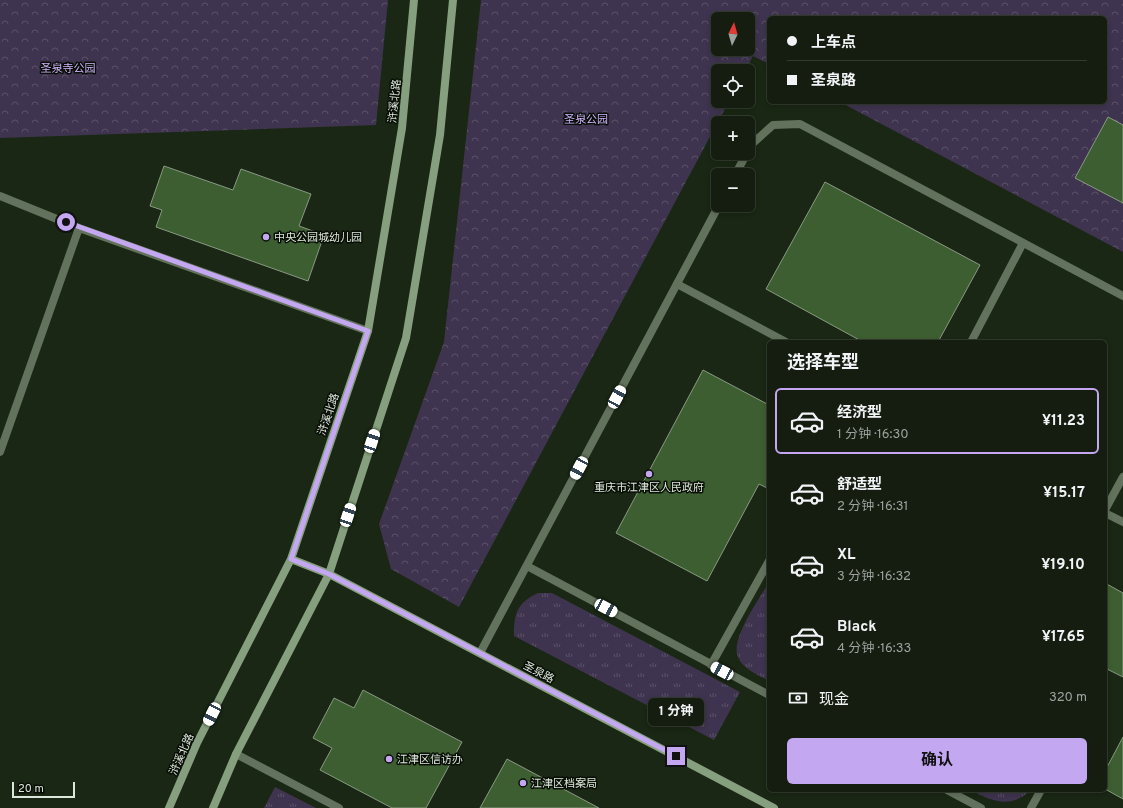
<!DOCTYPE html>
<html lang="zh">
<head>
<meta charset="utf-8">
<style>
  :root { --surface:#141d0f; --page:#212a1d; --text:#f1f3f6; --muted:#9da29e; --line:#333b2f; --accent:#c4a7f1 }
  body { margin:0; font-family:Overpass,"Noto Sans SC",sans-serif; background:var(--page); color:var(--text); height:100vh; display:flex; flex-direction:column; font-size:15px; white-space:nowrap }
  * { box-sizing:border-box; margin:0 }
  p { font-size:13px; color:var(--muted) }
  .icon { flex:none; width:22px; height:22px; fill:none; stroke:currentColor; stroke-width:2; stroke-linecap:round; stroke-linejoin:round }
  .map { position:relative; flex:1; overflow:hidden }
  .panel { position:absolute; left:767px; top:340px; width:340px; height:452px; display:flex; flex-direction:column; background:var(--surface); border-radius:6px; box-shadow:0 2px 6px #0003,0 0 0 1px var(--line) }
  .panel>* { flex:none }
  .top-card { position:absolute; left:767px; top:16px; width:340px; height:88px; border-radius:6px; box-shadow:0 2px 6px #0003,0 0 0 1px var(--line); display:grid; align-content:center; height:88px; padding:0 20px; background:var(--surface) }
  .needle { width:26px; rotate:5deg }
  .fabs { position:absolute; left:711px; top:12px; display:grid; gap:8px }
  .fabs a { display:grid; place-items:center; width:44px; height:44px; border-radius:6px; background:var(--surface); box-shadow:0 2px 6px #0003,0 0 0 1px var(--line); font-size:20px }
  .scale { position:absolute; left:12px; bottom:10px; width:63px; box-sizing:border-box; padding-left:4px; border:2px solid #dde6da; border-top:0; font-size:11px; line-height:14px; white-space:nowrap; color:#dde6da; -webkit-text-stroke:3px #080e06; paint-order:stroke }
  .end { position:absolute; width:18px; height:18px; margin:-9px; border:5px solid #c4a7f1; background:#111; box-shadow:0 0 0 2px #111 }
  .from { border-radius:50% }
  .bubble { position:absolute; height:28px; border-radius:6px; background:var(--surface); box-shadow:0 2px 6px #0003,0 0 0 1px var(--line); font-size:13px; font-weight:700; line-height:28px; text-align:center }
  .car { position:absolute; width:12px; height:24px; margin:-12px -6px; border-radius:5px; box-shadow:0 0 3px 1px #0007; background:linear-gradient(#fff 24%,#345 0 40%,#fff 0 76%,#345 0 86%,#fff 0) }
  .top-card b { display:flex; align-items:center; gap:14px; height:38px; font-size:15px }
  .top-card b+b { border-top:1px solid var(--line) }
  .top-card i { width:10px; height:10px; background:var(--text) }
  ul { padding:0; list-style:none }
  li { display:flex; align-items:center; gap:12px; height:66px; margin:0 8px 6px; padding:0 12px; border:2px solid transparent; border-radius:6px }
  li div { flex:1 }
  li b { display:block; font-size:15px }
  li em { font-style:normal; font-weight:700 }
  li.selected { border-color:var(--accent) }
  li>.icon { width:36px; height:36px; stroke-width:1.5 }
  h2 { padding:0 20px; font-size:18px; line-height:48px }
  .pay { display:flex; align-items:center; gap:10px; height:44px; padding:0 20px; font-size:15px }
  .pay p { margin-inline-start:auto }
  .primary-button { display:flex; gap:8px; margin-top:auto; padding:8px 20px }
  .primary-button a { flex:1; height:46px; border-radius:6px; background:var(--accent); color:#111; font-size:16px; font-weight:700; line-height:46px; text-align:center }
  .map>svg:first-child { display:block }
  .grass { fill:url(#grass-tufts) }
  .park { fill:url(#park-crowns); fill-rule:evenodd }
  .building { fill:#3d5e31; stroke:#899a83 }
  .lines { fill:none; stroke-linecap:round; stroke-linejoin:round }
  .lane { stroke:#63725d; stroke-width:8 }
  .street { stroke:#63725d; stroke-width:8 }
  .secondary { stroke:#869f7e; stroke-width:8 }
  .route { stroke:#c4a7f1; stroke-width:5 }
  .poi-dot { fill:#c4a7f1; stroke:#080e06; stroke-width:1.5 }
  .labels { text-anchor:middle; stroke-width:3; stroke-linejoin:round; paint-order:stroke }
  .park-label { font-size:11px; fill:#d0b2fe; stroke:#080e06 }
  .street-label { font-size:11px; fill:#dde6da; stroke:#080e06 }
  .poi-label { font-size:11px; fill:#dde6da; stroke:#080e06; text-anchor:start }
</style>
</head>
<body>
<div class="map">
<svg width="1123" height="808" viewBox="0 0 1123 808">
  <defs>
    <pattern id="grass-tufts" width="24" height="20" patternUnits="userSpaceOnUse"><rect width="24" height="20" fill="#3f344f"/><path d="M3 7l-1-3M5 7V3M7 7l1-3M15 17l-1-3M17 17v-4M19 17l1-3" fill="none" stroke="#5a5168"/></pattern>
    <pattern id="park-crowns" width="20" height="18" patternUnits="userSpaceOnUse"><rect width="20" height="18" fill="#3f344f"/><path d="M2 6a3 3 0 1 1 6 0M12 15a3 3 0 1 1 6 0" fill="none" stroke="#5a5168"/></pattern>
  </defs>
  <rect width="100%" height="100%" fill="#1a2714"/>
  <path class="grass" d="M769,582v99c-11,-6 -26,-12 -31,-24 -8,-18 22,-59 31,-75z
    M538,593h14l188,99 -26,48 -200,-104c0,-23 3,-33 24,-43z
    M275,787l41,21h-52z
    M971,790h60c-19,18 -37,13 -60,0z"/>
  <path class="park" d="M0,0h388l-12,125 -376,13z
    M481,0h642v252l-283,-150h265v-84h-336v46l-16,-8 -8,15h-27v30h11l-270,506 -68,-38 -12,-45 65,-182zM718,19h30v30h-30z"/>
  <path class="building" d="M1108,117l15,8v78l-48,-25z
    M164,166l69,24 8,-21 70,25 -12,32 25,9 -16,46 -152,-54 6,-17 -12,-4z
    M825,182l155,83 -42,77h-75l-97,-53z
    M703,370l66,35v84l-10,-5 -52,97 -91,-48z
    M1105,583l18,10v84l-18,-9z
    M363,690l99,52 -36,66h-34l-72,-38 12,-22 -19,-10 21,-40 20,10z
    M1123,737v62l-18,-10v-18z
    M507,759l92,49h-119z"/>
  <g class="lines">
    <path class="lane" d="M677,284l109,58
      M971,342l52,-99
      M1105,510l18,-33
      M1105,513l18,9
      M527,566l242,129
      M711,665l58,-104
      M947,790l34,18
      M1031,808l10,-18"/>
    <path class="street" d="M748,152l5,-9 20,-18 27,-1 323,172
      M735,175l12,-22
      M0,196l79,32 289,103
      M0,452l79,-224
      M480,653l239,-448
      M236,754l103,54"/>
    <path class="secondary" d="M291,559l38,15 445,234
      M169,808l28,-65 94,-184 77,-228 34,-203 12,-128
      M213,808l23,-54 93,-180 77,-236 34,-203 13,-135"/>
  </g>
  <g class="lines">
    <path class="route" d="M66,222l302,109 -77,228 38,15 347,182"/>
  </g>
  <g class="poi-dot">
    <circle cx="266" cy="237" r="4"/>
    <circle cx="649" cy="474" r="4"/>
    <circle cx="389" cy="759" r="4"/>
    <circle cx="523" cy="783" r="4"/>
  </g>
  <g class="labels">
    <g class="park-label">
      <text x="68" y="72">圣泉寺公园</text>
      <text x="586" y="123">圣泉公园</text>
    </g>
    <g class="street-label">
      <text transform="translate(394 101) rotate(-84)" y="4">浒溪北路</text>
      <text transform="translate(328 414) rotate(-71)" y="4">浒溪北路</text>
      <text transform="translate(539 672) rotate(28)" y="4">圣泉路</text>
      <text transform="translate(181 754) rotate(-66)" y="4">浒溪北路</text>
    </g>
    <g class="poi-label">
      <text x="274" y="241">中央公园城幼儿园</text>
      <text x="649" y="491" text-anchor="middle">重庆市江津区人民政府</text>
      <text x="397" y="763">江津区信访办</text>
      <text x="531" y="787">江津区档案局</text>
    </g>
  </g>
</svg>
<div class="fabs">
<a><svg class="needle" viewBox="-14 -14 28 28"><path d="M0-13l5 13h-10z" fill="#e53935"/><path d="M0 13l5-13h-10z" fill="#9da29e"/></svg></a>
<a><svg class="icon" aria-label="locate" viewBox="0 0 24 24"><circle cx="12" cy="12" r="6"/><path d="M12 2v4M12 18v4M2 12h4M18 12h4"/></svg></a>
<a>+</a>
<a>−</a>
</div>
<div class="scale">20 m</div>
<i class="end from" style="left:66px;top:222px"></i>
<i class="end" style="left:676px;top:756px"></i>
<div class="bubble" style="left:648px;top:698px;width:56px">1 分钟</div>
<i class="car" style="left:617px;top:397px;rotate:28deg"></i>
<i class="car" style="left:372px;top:441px;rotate:18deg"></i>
<i class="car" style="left:579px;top:468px;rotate:208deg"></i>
<i class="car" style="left:348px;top:515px;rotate:18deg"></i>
<i class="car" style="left:606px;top:608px;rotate:118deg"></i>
<i class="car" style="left:722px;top:671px;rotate:298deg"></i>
<i class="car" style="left:212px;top:714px;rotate:207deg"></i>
<div class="top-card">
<b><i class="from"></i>上车点</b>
<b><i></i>圣泉路</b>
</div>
<section class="panel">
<h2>选择车型</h2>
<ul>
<li class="selected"><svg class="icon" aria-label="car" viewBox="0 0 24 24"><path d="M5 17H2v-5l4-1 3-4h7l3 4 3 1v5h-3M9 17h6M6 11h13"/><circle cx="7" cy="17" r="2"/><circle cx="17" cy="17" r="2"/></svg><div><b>经济型</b><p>1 分钟 · 16:30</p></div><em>¥11.23</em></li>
<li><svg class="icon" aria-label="car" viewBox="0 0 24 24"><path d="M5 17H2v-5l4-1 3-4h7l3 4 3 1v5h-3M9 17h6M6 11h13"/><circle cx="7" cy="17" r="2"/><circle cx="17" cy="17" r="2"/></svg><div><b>舒适型</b><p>2 分钟 · 16:31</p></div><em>¥15.17</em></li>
<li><svg class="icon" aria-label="car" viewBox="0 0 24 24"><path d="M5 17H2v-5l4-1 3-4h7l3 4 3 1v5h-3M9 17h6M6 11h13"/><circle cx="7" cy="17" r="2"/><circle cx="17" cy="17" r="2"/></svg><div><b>XL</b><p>3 分钟 · 16:32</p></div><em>¥19.10</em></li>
<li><svg class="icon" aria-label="car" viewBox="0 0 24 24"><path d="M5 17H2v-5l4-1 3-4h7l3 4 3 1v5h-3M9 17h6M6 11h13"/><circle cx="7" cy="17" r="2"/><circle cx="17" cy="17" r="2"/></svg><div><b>Black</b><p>4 分钟 · 16:33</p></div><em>¥17.65</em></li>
</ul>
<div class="pay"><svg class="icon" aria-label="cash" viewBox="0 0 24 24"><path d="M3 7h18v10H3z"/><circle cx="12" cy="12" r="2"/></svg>现金<p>320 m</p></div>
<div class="primary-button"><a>确认</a></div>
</section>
</div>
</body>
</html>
